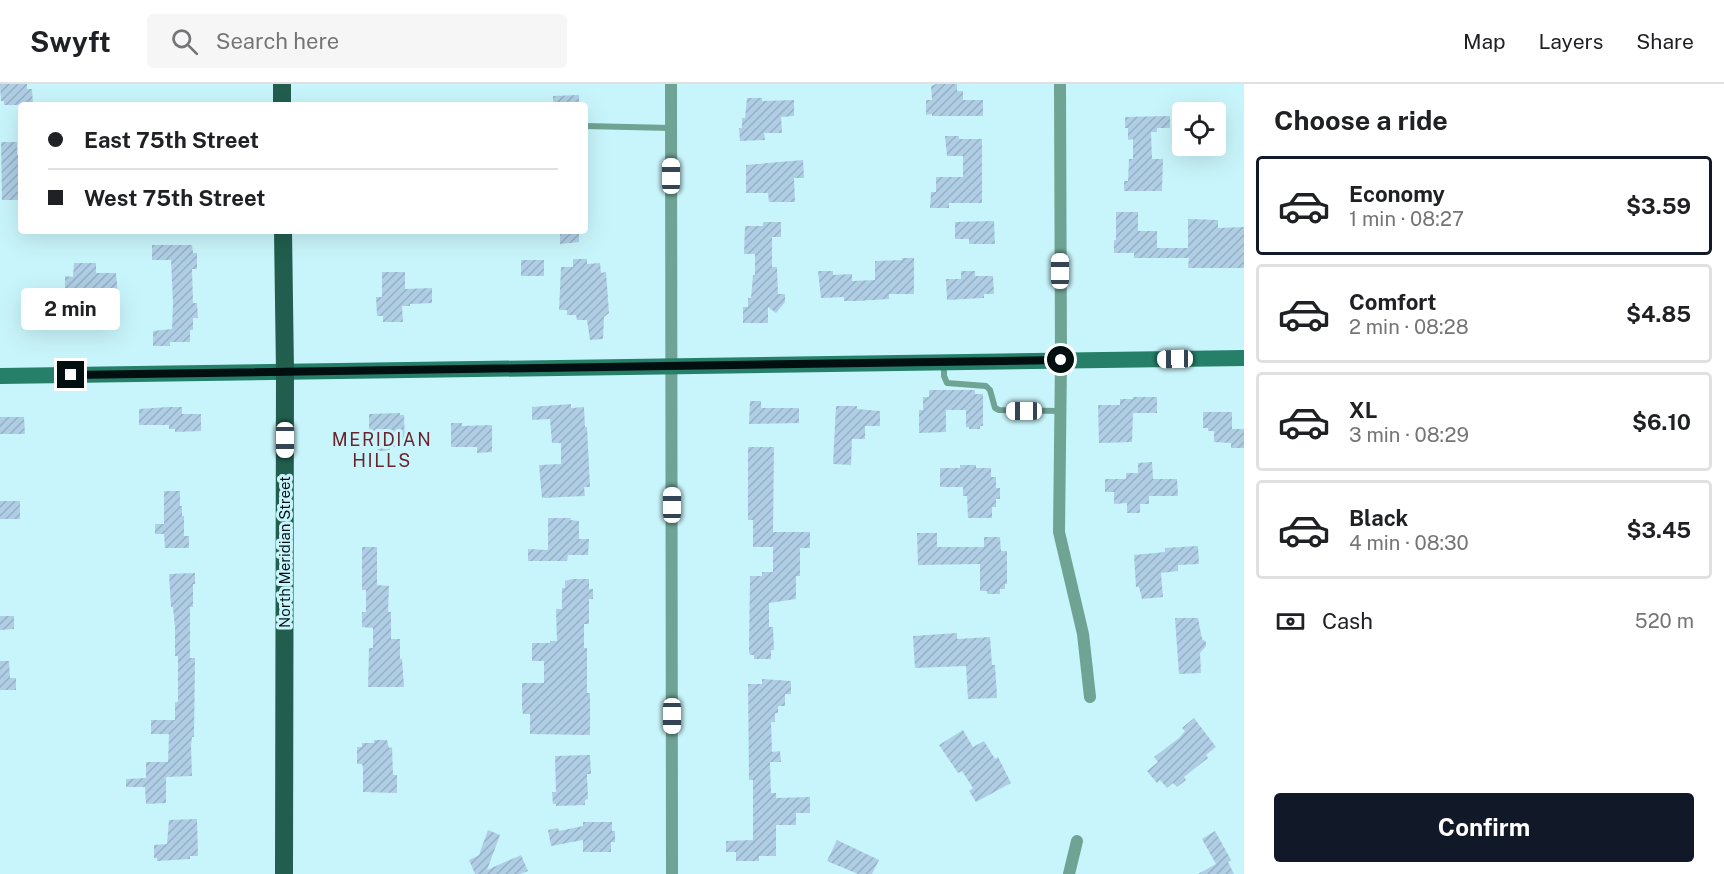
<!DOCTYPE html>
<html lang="en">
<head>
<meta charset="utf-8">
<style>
  :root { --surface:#fff; --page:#f6f6f6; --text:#202124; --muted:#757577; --line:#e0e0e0; --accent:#111827 }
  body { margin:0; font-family:"Public Sans",sans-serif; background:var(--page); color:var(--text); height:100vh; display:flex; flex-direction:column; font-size:22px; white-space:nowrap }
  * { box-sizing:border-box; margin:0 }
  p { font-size:20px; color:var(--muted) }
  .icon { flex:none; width:33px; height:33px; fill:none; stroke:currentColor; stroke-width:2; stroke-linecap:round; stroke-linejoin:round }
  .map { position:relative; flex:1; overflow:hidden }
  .sheet { display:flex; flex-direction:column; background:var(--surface); width:480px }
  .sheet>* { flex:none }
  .guide { position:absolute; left:18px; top:18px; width:570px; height:132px; border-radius:6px; box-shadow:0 6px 24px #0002; display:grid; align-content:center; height:132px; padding:0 30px; background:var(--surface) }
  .controls { position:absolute; left:1172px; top:18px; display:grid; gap:12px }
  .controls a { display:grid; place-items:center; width:54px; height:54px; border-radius:6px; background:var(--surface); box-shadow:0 6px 24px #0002; font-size:30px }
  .end { position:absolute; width:27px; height:27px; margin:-14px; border:8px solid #010f11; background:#fff; box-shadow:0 0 0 3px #fff }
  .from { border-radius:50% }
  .bubble { position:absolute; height:42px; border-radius:6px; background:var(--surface); box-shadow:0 6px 24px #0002; font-size:20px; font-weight:700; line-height:42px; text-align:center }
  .car { position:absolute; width:18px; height:36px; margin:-18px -9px; border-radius:8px; box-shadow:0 0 4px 2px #0007; background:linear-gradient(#fff 24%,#345 0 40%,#fff 0 76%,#345 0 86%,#fff 0) }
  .guide b { display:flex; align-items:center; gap:21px; height:57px; font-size:22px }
  .guide b+b { border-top:2px solid var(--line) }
  .guide i { width:15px; height:15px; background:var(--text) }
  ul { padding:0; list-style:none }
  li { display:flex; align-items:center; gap:18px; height:99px; margin:0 12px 9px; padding:0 18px; border:3px solid var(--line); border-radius:6px }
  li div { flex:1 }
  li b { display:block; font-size:22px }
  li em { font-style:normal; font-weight:700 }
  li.active { border-color:var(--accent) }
  li>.icon { width:54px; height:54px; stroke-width:1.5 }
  h2 { padding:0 30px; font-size:27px; line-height:72px }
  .pay { display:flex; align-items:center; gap:15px; height:66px; padding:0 30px; font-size:22px }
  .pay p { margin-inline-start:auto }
  .cta { display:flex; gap:12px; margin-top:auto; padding:12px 30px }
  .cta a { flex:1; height:69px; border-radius:6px; background:var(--accent); color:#fff; font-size:24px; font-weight:700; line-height:69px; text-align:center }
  header { display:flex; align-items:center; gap:36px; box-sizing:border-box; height:84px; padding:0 30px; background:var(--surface); border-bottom:2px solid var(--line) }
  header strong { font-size:28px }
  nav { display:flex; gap:33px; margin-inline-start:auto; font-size:21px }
  .search { width:420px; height:54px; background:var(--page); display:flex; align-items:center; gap:15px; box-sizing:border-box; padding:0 21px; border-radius:6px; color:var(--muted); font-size:22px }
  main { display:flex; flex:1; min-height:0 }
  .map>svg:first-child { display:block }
  .building { fill:url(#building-hatch) }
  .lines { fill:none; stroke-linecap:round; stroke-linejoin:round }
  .lane { stroke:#6fa393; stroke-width:6 }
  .street { stroke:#6fa393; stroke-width:12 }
  .secondary { stroke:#257f69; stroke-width:16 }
  .primary { stroke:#215e4e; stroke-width:18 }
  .route { stroke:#010f11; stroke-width:8 }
  .labels { text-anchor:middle; stroke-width:6; stroke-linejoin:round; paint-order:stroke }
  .street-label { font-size:15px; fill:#010f11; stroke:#c8f5fb }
  .quarter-label { font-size:18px; letter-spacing:1.5px; fill:#6a242c; stroke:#c8f5fb }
</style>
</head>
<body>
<header>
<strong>Swyft</strong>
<div class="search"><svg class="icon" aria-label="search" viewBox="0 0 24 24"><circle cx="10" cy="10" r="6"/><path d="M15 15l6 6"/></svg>Search here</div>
<nav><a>Map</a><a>Layers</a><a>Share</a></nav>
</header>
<main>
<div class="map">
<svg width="1244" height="790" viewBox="0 0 1244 790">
  <defs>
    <pattern id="building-hatch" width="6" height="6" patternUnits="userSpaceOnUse" patternTransform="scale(1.5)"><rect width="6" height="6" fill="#afcee5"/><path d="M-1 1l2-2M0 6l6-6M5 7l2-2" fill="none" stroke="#95b0c3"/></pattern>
  </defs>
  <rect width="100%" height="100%" fill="#c8f5fb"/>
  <path class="building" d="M0,0h27v5h5l1,16h-29v-4h-3z
    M936,0h21v7h6v9h20v16h-51v-2l-6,1v-15h6l-1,-14z
    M579,11v10h-26v-9z
    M747,14h15v3l32,-1v16l-13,1 1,16h-18l1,7 -25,1 -1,-13h3v-10h3z
    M1170,32v12h-13v4h-6l1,27h11l-1,32h-38v-10h4l1,-22h4v-20l-5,1v-12h-3v-11z
    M945,52h14v3h23v64h-33v5h-19l1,-16h5v-15h27v-21h-16z
    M1,58h16v13h4v45h-19z
    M803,76l1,18h-10l1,24h-26l-1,-9h-22v-28z
    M1116,128h22v19h19v17h31v-29l30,1v8l26,-1v41h-56l1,-10h-55v-5h-20v-13h2z
    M994,137l1,23h-26v-5h-14v-17z
    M763,138h18v15h-9v30h5l1,27h7v8l-9,11 -8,-6v16h-25v-16h5v-9h3l2,-23h2v-21h-11l1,-28h18z
    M560,147h19v11l-19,2z
    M152,161h40l1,8h4v16h-5l1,34h4l1,15h-5v12h-3v12h-20v4h-17v-15l19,-2 1,-26 -2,-43h-19z
    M902,174h12v36h-25v5l-32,2h-13v-4l-23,1 -3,-27h15v4l19,-1v7l23,-1v-19l27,-1z
    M573,175h14v5l13,-1 1,10 5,-1 3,41 -5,4 -1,22 -13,1 -3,-20h-10l-1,-5h-9v-5h-8l2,-43h12z
    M521,176h23v16h-23z
    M74,179h22v10h20l2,23 -33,1v-4h-20v-17l8,1z
    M961,187h14v5h18l1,18h-10v4l-37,2 -1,-21h15z
    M382,188h23v17l27,-1v15l-22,1v2h-8l1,16h-20v-6h-6l-1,-19h6z
    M929,306h46v4h8v32h-3v3h-11v-2h-3v-17h-20v22l-27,1v-23h4v-13h6z
    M1133,313h24v16h-24l-1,29 -33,1 -1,-38h22v-6h13z
    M750,317h11v7h38v15l-50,1z
    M571,320v4l13,-1 1,20h2l3,60h-6l1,9 -43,2 -3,-33 22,-1v-21h-9l-2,-24 -18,1v-13z
    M836,322h21v3l23,2v15h-15v13h-13l-1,26 -18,-1z
    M168,323h14v7h19v17l-26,1v-3h-6v-4h-30v-16z
    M1203,328h29v17h12v19h-13v-5l-17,-1v-11h-6v-3h-5z
    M400,329v2h4l1,32h-15v4h-13v-18h-8v-19z
    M0,333h24l1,17h-25z
    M451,339h11v3l30,-1v27l-15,1v-6h-26z
    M748,363h26l-1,85h37v16h-10v28h-4v23l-27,4v24h4l1,23h-3v9h-17v-4h-4l-1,-3 1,-76h12v-4h11v-25h-20v-27h-5z
    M1152,378l1,17h24l1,17h-29v8h-9v9h-13v-10l-13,1v-12h-9v-13h21v-6h12v-10z
    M960,381h16v3h15v9h5v11h4v11h-4v8h-4v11h-24l-1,-22h-4v-9h-23v-19h20z
    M164,407h16v15h2v10h2v20h5v12h-24l-1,-14h-9v-10h9z
    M0,417h20v18h-20z
    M548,434h23l-1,2 9,1v18h10l-1,16h-20l-1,6h-39v-12l20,1z
    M917,449h20v14h47v-10h16l1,14h6v33h-2v5h-5v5h-13v-3h-7v-27l-62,1z
    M1198,462l1,18 -21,1v6l-17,2 2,24 -21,2 -3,-12h-3l-2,-32 31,-3v-4z
    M362,463h15v38l12,1 -1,26h3v27h9v20h2l2,28h-36l1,-39h4v-20l-11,-1v-15h4v-22h-4z
    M195,489v11h-2v23h-3v51h5l-1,79h-2l-1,9 1,30 -26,1v26l-20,1 -1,-17h-19v-8l20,-1v-16h22l1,-28h-18v-14h24v-18h3v-46h-3v-29l-2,-20h-2l-2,-33z
    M572,495h17v10h4v10h-4v25h-5v24h3v45h3v42l-60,-1v-20h-7l-1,-6v-25h22v-22h-12v-18h18v-2h7l-1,-32h6v-21h3v-7z
    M0,532h14v13l-14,1z
    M1175,534h23l4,21 4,3v4l-6,7 1,20 -22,1z
    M957,549v6l33,-2 2,28h3l2,33 -29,1 -2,-33 -51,2 -2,-32z
    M0,577h9l1,17h6v12h-16z
    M762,595l29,2v13h-6v12h-7v7h-3v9h-4l1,30 8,-1 1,11h-11l1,31h5v5l34,-1v16h-14v12h-20v31h-17v5h-23v-9h-10v-11l27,-1v-60h-4l-1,-96h14z
    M1194,634l22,29 -10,8 2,3 -24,19 2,3 -9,7 -4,-4 -6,5 -7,-8 -3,3 -10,-12 11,-9 -4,-5 25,-19 6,-7 -3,-3z
    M963,646l10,17 11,-6 11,18 3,-2 13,26 -35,19 -7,-11 4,-3 -11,-17 -4,2 -19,-28z
    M374,656h13l2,8 3,-1 1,28h4v18l-34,-1v-25l-1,-3h-5v-17h5v-4h12z
    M590,671l1,19h-4l1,25 -3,1v5l-29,1v-2h-3l-1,-12h4l-1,-36z
    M197,735l1,37h-8v3l-33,2v-3h-3v-13l13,-1 2,-24z
    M583,738h29v9h3v11h-4v10h-28v-12l-32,6 -3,-16 10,-2 1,3 24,-5z
    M488,746l12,5 -13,35 34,-15 7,16 -8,3h-45l-6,-14 10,-5z
    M1215,747l16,29 -3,2 6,12h-36l18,-10 -14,-25z
    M837,756l42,20 -7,14h-14l-31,-13z"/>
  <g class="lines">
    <path class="lane" d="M585,42l86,2
      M944,281v11l3,7 39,3 4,4 5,18 4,2 61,1"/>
    <path class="street" d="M671,0l1,790
      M1060,0l1,276 -2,172 24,102 7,63
      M1069,790l8,-33"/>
    <path class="secondary" d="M0,292l1244,-18"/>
    <path class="primary" d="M282,0v21
      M283,147l2,141 -1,502"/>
  </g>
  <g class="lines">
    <path class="route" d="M71,291l990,-15"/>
  </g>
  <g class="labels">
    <g class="street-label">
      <text transform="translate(285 468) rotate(-90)" y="5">North Meridian Street</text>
    </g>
    <g class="quarter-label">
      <text x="382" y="362">MERIDIAN<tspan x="382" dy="21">HILLS</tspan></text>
    </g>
  </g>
</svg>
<div class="controls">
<a><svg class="icon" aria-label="locate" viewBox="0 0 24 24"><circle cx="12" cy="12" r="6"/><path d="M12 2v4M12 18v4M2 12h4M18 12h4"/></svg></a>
</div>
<i class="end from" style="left:1061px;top:276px"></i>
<i class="end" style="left:71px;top:291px"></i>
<div class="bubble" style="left:21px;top:204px;width:99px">2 min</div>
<i class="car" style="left:671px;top:92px;rotate:0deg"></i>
<i class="car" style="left:1060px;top:187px;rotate:0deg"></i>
<i class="car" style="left:1175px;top:275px;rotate:269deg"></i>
<i class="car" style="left:1024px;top:327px;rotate:270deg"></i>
<i class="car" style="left:285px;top:356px;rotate:180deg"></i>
<i class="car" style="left:672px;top:421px;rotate:0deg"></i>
<i class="car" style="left:672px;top:632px;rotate:180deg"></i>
<div class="guide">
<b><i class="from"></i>East 75th Street</b>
<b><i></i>West 75th Street</b>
</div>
</div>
<section class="sheet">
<h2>Choose a ride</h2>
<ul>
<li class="active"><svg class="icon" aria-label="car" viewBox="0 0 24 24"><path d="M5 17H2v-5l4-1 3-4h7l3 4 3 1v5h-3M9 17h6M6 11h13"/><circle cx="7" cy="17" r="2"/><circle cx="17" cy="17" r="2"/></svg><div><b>Economy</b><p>1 min · 08:27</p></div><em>$3.59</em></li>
<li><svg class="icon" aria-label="car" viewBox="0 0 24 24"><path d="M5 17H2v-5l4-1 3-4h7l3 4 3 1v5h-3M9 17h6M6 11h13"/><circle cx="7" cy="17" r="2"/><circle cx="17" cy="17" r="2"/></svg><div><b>Comfort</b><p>2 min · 08:28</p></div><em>$4.85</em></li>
<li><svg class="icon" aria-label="car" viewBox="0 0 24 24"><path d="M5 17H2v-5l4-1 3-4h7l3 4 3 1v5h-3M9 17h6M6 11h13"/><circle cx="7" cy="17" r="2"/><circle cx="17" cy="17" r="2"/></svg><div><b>XL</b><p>3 min · 08:29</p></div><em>$6.10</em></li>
<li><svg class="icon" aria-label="car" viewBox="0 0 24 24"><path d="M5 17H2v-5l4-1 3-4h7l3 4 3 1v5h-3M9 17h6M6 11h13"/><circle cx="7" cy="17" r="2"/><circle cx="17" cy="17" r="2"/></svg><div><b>Black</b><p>4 min · 08:30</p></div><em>$3.45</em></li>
</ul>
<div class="pay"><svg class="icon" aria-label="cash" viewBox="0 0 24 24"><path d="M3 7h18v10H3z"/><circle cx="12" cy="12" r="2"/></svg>Cash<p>520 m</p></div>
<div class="cta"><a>Confirm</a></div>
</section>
</main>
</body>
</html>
